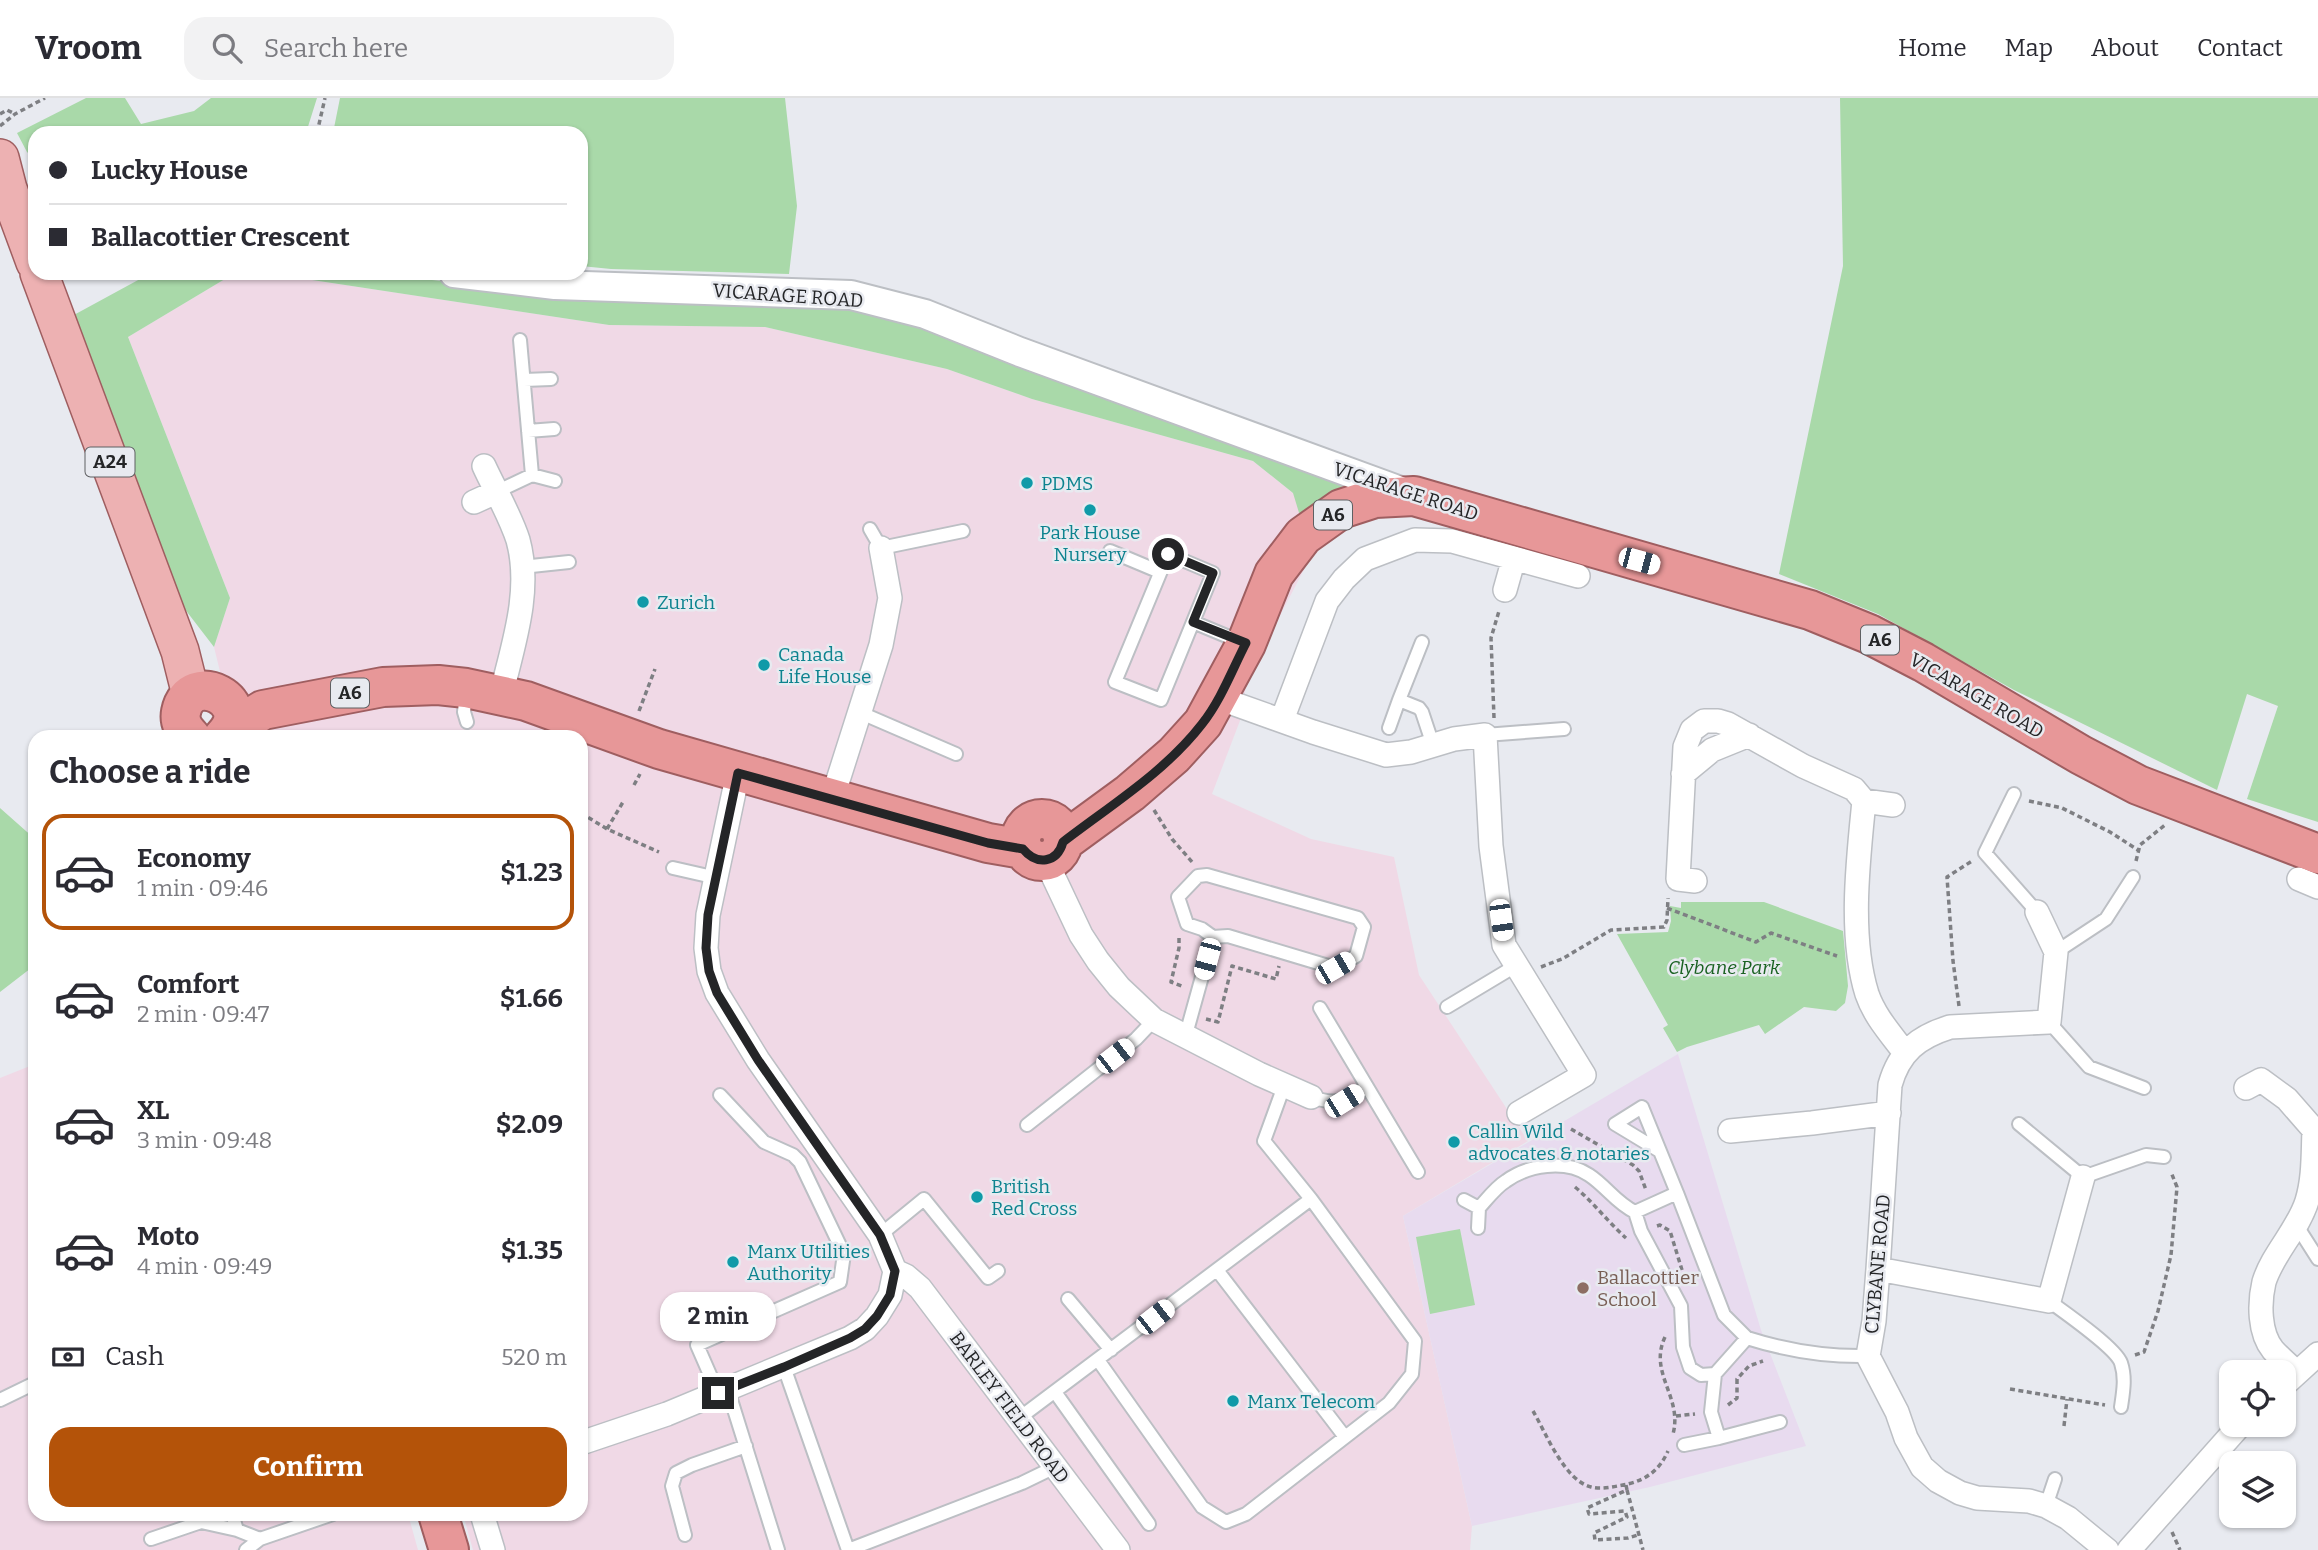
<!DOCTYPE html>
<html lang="en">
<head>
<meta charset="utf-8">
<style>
  :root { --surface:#fff; --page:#f2f2f3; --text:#2b2b33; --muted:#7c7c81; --line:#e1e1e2; --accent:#b45309 }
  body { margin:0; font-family:Bitter,serif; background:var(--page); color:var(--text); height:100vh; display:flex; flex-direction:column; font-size:26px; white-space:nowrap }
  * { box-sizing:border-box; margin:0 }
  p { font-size:23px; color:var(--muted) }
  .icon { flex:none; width:38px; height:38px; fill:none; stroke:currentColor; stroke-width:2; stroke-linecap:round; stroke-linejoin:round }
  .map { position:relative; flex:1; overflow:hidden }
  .sheet { position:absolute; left:28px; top:632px; width:560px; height:791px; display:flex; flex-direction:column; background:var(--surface); border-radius:21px; box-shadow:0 2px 5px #0004 }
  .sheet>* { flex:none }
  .guide { position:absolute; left:28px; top:28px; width:560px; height:154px; border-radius:21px; box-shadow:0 2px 5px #0004; display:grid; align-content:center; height:154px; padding:0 21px; background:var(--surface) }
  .tools { position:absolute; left:2219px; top:1262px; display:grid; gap:14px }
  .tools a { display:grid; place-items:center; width:77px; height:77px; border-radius:14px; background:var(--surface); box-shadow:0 2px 5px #0004; font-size:35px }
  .end { position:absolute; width:32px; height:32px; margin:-16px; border:9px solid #242527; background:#fff; box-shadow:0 0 0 4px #fff }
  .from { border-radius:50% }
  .bubble { position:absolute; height:49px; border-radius:21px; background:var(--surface); box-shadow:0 2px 5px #0004; font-size:23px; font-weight:700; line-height:49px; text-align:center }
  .car { position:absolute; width:21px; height:42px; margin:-21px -10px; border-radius:9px; box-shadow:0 0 5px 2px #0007; background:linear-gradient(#fff 24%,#345 0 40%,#fff 0 76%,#345 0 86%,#fff 0) }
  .guide b { display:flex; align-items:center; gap:24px; height:66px; font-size:26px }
  .guide b+b { border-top:2px solid var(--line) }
  .guide i { width:18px; height:18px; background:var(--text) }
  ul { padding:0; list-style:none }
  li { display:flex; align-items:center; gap:21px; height:116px; margin:0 14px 10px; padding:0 7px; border:4px solid transparent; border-radius:21px }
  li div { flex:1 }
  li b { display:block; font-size:26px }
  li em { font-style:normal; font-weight:700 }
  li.on { border-color:var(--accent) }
  li>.icon { width:63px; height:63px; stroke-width:1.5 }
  h2 { padding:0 21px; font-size:32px; line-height:84px }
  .pay { display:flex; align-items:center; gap:18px; height:77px; padding:0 21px; font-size:26px }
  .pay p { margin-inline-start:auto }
  .action { display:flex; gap:14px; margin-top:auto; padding:14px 21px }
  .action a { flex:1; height:80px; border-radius:21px; background:var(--accent); color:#fff; font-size:28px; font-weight:700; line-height:80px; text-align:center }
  header { display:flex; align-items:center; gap:42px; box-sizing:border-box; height:98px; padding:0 35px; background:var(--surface); border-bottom:2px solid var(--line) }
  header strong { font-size:33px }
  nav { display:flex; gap:38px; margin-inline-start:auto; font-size:24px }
  .search { width:490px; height:63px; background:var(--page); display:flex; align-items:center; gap:18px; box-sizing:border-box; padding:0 24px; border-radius:21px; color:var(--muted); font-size:26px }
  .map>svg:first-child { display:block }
  .commercial { fill:#f0d9e6 }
  .education { fill:#e8dbef }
  .green { fill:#a9d9a9 }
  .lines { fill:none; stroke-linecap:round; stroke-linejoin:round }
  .service-casing { stroke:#bcbfc4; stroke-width:16 }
  .minor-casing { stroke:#bcbfc4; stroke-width:26 }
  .tertiary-casing { stroke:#bcbfc4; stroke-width:32 }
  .primary-casing { stroke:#9f5e60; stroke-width:40 }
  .trunk-casing { stroke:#9f5e60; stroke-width:42 }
  .path { stroke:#7e7f83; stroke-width:3.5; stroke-dasharray:5 3.5; stroke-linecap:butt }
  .service { stroke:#fff; stroke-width:12 }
  .minor { stroke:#fff; stroke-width:23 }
  .tertiary { stroke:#fff; stroke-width:28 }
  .primary { stroke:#edb1b2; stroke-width:37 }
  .trunk { stroke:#e79798; stroke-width:38 }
  .route { stroke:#242527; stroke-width:9 }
  .culture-dot { fill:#0f9aa8; stroke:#e8eaf0; stroke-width:2.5 }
  .education-dot { fill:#8d6e63; stroke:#e8eaf0; stroke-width:2.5 }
  .labels { text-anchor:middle; stroke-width:5; stroke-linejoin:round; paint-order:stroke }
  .shield { fill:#e8eaf0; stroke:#5f6063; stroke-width:2 }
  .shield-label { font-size:18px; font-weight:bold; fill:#242527 }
  .street-label { font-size:19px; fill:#242527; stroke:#e8eaf0 }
  .culture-label { font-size:19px; fill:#0d838f; stroke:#e8eaf0; text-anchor:start }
  .park-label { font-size:19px; font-style:italic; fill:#1a6222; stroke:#e8eaf0 }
  .education-label { font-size:19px; fill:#785e54; stroke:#e8eaf0; text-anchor:start }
</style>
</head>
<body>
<header>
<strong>Vroom</strong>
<div class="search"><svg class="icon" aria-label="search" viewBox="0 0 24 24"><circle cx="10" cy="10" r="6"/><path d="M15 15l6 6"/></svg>Search here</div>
<nav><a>Home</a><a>Map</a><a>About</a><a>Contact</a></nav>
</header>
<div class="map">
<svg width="2318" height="1452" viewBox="0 0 2318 1452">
  <rect width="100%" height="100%" fill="#e8eaf0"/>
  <path class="commercial" d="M235,175h31l343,52 156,2 182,42 85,30 221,62 40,32 50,35 -33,30 -63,121 -6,39 -29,76 99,45 83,18 25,118 109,166 -125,75 69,310 -2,24h-997l-10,-36h118v-777h-345l-22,-90 16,-49 -102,-261z
    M35,966v450h373l10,36h-418v-472z"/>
  <path class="education" d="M1678,956l83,276 45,116 -156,41 -178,39 -69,-310z"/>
  <path class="green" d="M86,0h39l16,26 53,-13 17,-13h106l-11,35h-271v26l-8,-7 -10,-19z
    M340,0h445l12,108 -8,68 -178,-5 -30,-3v-133h-248z
    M1840,0h478v724l-71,-23 31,-93 -31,-12 -30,96 -203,-100 -136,-76 -99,-40 64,-308z
    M151,175h84l-107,64 102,261 -16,49 -30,-39 -112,-292z
    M266,175h115l22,4 205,21 213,8 48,4 362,130 114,44 1,11 -46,21 -7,-23 -40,-32 -221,-62 -85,-30 -182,-42 -156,-2z
    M0,710l35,31v126l-35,27z
    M1681,804h83l79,29 5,55 -3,17 -9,8 -32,-4 -39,27 -6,-9 -72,22 -10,5 -14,-24 5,-3 -51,-91 51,-2 3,-11 -1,-15 11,2z
    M1460,1131l15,76 -45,9 -14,-77z"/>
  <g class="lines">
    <g class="service-casing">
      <path id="service" d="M520,242l12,135
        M524,282l27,-1
        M528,333l26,-2
        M496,394l36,-17 23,6
        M870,431l11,19 82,-17
        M1110,453l50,21
        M1168,456l45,19 -52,127 -46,-18z
        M522,469l47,-5
        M1193,524l48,20
        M1422,544l-23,58 20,8 3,4 11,33
        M466,593l-2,21 3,10
        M861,615l95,41
        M1389,630l10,-28
        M1485,637l79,-6
        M2014,696l-29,59 52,59
        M673,770l44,10
        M2056,854l50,-33 27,-42
        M1447,909l70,-42
        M1320,910l98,164
        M2049,924l40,45 55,21
        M1185,940l28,-101 15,-1 107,32 21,-12 8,-29 -6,-9 -151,-43 -9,1 -20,21 9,27 15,5 11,8
        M1311,999c27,9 33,4 56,-10
        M2019,1026l64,53 63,-22 18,2
        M1027,1027l109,-86 18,-19
        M1658,1052l-43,-26 27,-17 35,86
        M1464,1102l15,8
        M2297,1128l21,33
        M1478,1130l1,-20c8,-9 17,-21 27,-27 22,-16 59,-22 83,-6 17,11 27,28 46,37
        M880,1137l44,-36 64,79 10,-7
        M1217,1172l128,167
        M1068,1201l43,51
        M2049,1203c15,11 67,47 72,62 5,15 2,30 0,44
        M1098,1262l104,147 24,15 20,-8 143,-111 23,-29 3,-33 -104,-142 -47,-58 20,-55
        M784,1269l64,183 174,-67 33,-16
        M1715,1276l-14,1 -11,-7 -7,-21 -2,-41 -40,-75 -6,-19 42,-19 47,122 23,23
        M1715,1276l32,-36c38,12 81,19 121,18
        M1715,1276l-4,38 8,26
        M728,1292l50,160
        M1055,1294l94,132
        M718,1295l-21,-48 143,-63 4,-28 -44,-92 -7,-7 -29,-13 -44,-47
        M0,1302l35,-17
        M1018,1321l293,-220
        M1684,1347l35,-7 61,-16
        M2046,1408l9,-27
        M232,1416l5,16
        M685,1437l-13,-49 4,-13 16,-8 54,-19
        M151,1441l50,-17 36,8 23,9
        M246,1452l14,-11 73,-25"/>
    </g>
    <g class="minor-casing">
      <path id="minor" d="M484,368c11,24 26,49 34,74 14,51 -5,105 -17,155
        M474,404l22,-10
        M1505,492l9,-32
        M1218,600l95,34 73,23 25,-3 43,-13 31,-4 6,111 13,99 80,130 -65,38
        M1282,622l45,-119 17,-22 21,-20 50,-19 37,1 126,35
        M1683,676l29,-24 37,-15
        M832,701l49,-154 9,-47 -9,-50
        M1864,703l29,4
        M1046,763l35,74 17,26 21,26 35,33 105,54 52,23
        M2299,781l19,8
        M1695,783l-17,-2 7,-132 7,-17 12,-9h14l10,3 75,42 51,23 10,12c-6,60 -15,135 3,193 8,23 24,40 38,59
        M2037,814l19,40 -7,70 -99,5c-32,10 -51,25 -60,58l-12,184 -4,52 -6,35 29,56 9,26 16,29 16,14 22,12 17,5 52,3 17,5 22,12 39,32
        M2246,990l15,-8 26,19 27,31c-1,24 0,48 -7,71 -9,29 -34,52 -43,81 -5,21 -5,51 9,68 7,8 16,15 24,23
        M1730,1033l82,-8 77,-10
        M1878,1171l171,32 34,-124
        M895,1173l11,5 14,12 198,262
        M2284,1287l34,-31
        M581,1345l86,-29 183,-76 15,-9 12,-13 13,-21 5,-24 -15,-36 -122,-175 -41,-67 -8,-22 -3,-23 2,-33 30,-142
        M482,1416l11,36
        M2129,1452l112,-126"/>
    </g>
    <g class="tertiary-casing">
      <path id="tertiary" d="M454,175l101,12 296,10 74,19 95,38 383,140"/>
    </g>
    <g class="primary-casing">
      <path id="primary" d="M0,60l8,31 27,73
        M39,175l141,378 11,44"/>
    </g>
    <g class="trunk-casing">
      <path id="trunk" d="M229,633l34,-21 120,-23 55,-2 28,3 60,13 133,48 329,94 35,6
        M191,639c-7,-7 -12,-15 -10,-25 9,-45 78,-10 42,25
        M1021 742a21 21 0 1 1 42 0a21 21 0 1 1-42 0Z
        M1063,744l67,-49 44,-38 29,-32 43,-79 28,-70 29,-38 38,-27 34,-11 39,-2 396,114 59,24 54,28 158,93 57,30 180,69
        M438,1416l11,36"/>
    </g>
    <path class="path" d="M0,16l7,-4 8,4
      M0,28l15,-12 30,-16
      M317,35l8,-35
      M639,613l16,-42
      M1494,620l-3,-80 8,-27
      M634,687l6,-11
      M2029,703l33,7 48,24 28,18
      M1154,712l18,29 21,24
      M581,715l26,16 52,23
      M607,731l16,-27
      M2136,763l4,-16 25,-20
      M1667,810l89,34 15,-9 66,23
      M1179,840v10l-8,34 13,5
      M1541,869l21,-8 49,-29 53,-3 3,-7 1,-22
      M1959,908l-6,-45 -6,-84 25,-16
      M1206,921l12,3 14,-56 44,13 3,-13
      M1571,1031l62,36 6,6 7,19
      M1575,1089c19,16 33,35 51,51
      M1657,1128l3,-1 10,6 12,39
      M1665,1239c-17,36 18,60 8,97
      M2135,1257l9,-3 14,-41 13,-56 6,-68 -6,-15
      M2010,1291l95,16
      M1728,1307l9,-7v-19l12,-13 14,-5
      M1533,1313c13,22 31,69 58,76 11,3 26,-1 37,-3 20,-5 32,-15 40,-33
      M1676,1318l19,-2
      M2064,1328l3,-27
      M1626,1387l1,5 -40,18 2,6 36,-3 2,6 -33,16 1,7 33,-2 10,-3
      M1627,1392l16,60
      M2172,1434l8,18"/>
    <use href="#service" class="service"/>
    <use href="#minor" class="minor"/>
    <use href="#tertiary" class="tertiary"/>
    <use href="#primary" class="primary"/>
    <use href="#trunk" class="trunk"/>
  </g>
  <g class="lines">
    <path class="route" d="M718,1295l66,-26 66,-29 15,-9 12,-13 13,-21 5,-24 -15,-36 -122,-175 -41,-67 -8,-22 -3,-23 2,-33 30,-142 250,70 35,6c14,17 34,14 40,-7 48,-37 102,-70 139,-118 19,-24 30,-54 44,-81l-53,-21 20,-49 -45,-19"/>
  </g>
  <g class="culture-dot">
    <circle cx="1027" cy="385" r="7"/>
    <circle cx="1090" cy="412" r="7"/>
    <circle cx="643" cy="504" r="7"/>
    <circle cx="764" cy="567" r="7"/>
    <circle cx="1454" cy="1044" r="7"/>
    <circle cx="977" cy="1099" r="7"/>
    <circle cx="733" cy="1164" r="7"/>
    <circle cx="1233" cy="1303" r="7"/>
  </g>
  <circle class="education-dot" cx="1583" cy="1190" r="7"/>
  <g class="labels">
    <g class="shield">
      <rect x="85.5" y="349.5" width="49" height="29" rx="5"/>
      <rect x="1314" y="402.5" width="38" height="29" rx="5"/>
      <rect x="1861" y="527.5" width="38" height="29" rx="5"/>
      <rect x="331" y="580.5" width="38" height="29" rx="5"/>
    </g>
    <g class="shield-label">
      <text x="110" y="370">A24</text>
      <text x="1333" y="423">A6</text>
      <text x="1880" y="548">A6</text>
      <text x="350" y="601">A6</text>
    </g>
    <g class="street-label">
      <text transform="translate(788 197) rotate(4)" y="7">VICARAGE ROAD</text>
      <text transform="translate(1406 393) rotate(18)" y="7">VICARAGE ROAD</text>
      <text transform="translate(1977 597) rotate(30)" y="7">VICARAGE ROAD</text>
      <text transform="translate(1877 1166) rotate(-85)" y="7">CLYBANE ROAD</text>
      <text transform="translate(1010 1309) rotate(53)" y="7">BARLEY FIELD ROAD</text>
    </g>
    <g class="culture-label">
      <text x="1041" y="392">PDMS</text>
      <text x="1090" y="441" text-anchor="middle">Park House<tspan x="1090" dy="22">Nursery</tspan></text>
      <text x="657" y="511">Zurich</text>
      <text x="778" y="563">Canada<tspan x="778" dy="22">Life House</tspan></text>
      <text x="1468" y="1040">Callin Wild<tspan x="1468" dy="22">advocates &amp; notaries</tspan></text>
      <text x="991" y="1095">British<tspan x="991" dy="22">Red Cross</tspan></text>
      <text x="747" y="1160">Manx Utilities<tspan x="747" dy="22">Authority</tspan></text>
      <text x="1247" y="1310">Manx Telecom</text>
    </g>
    <g class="park-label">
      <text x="1724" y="876">Clybane Park</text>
    </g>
    <g class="education-label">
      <text x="1597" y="1186">Ballacottier<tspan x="1597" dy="22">School</tspan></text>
    </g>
  </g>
</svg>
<div class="tools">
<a><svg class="icon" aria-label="locate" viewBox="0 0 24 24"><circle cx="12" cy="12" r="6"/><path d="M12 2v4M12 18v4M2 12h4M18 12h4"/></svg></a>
<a><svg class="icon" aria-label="layers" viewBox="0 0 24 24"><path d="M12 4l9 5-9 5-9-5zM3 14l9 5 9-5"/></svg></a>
</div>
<i class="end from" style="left:1168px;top:456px"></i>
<i class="end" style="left:718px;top:1295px"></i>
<div class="bubble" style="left:660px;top:1194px;width:116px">2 min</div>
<i class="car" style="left:1639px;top:463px;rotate:105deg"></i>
<i class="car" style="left:1501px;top:822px;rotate:172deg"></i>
<i class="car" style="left:1207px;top:861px;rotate:195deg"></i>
<i class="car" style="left:1335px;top:870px;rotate:60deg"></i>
<i class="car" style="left:1115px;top:958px;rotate:52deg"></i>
<i class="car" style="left:1344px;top:1003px;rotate:58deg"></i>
<i class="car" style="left:1155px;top:1219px;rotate:52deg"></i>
<div class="guide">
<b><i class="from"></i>Lucky House</b>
<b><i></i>Ballacottier Crescent</b>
</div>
<section class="sheet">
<h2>Choose a ride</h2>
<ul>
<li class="on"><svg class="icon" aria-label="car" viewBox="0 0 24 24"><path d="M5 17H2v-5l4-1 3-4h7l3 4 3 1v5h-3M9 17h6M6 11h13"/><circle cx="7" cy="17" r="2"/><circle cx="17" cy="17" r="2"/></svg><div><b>Economy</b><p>1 min · 09:46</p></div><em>$1.23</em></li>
<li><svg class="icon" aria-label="car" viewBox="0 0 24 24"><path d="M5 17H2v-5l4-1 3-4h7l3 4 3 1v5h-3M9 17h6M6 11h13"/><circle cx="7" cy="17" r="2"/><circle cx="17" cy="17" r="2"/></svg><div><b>Comfort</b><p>2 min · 09:47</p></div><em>$1.66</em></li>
<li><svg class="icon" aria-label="car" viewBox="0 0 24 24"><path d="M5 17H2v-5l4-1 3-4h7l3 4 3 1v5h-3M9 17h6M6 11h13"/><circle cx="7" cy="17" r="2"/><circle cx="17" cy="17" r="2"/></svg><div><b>XL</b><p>3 min · 09:48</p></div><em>$2.09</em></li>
<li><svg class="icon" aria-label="car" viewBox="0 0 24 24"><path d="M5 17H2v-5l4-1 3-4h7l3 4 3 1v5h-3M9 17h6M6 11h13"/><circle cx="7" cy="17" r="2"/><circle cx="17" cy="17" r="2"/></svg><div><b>Moto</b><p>4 min · 09:49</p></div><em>$1.35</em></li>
</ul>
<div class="pay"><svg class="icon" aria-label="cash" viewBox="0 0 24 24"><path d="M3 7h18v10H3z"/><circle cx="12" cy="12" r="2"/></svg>Cash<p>520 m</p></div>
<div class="action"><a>Confirm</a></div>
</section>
</div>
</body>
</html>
